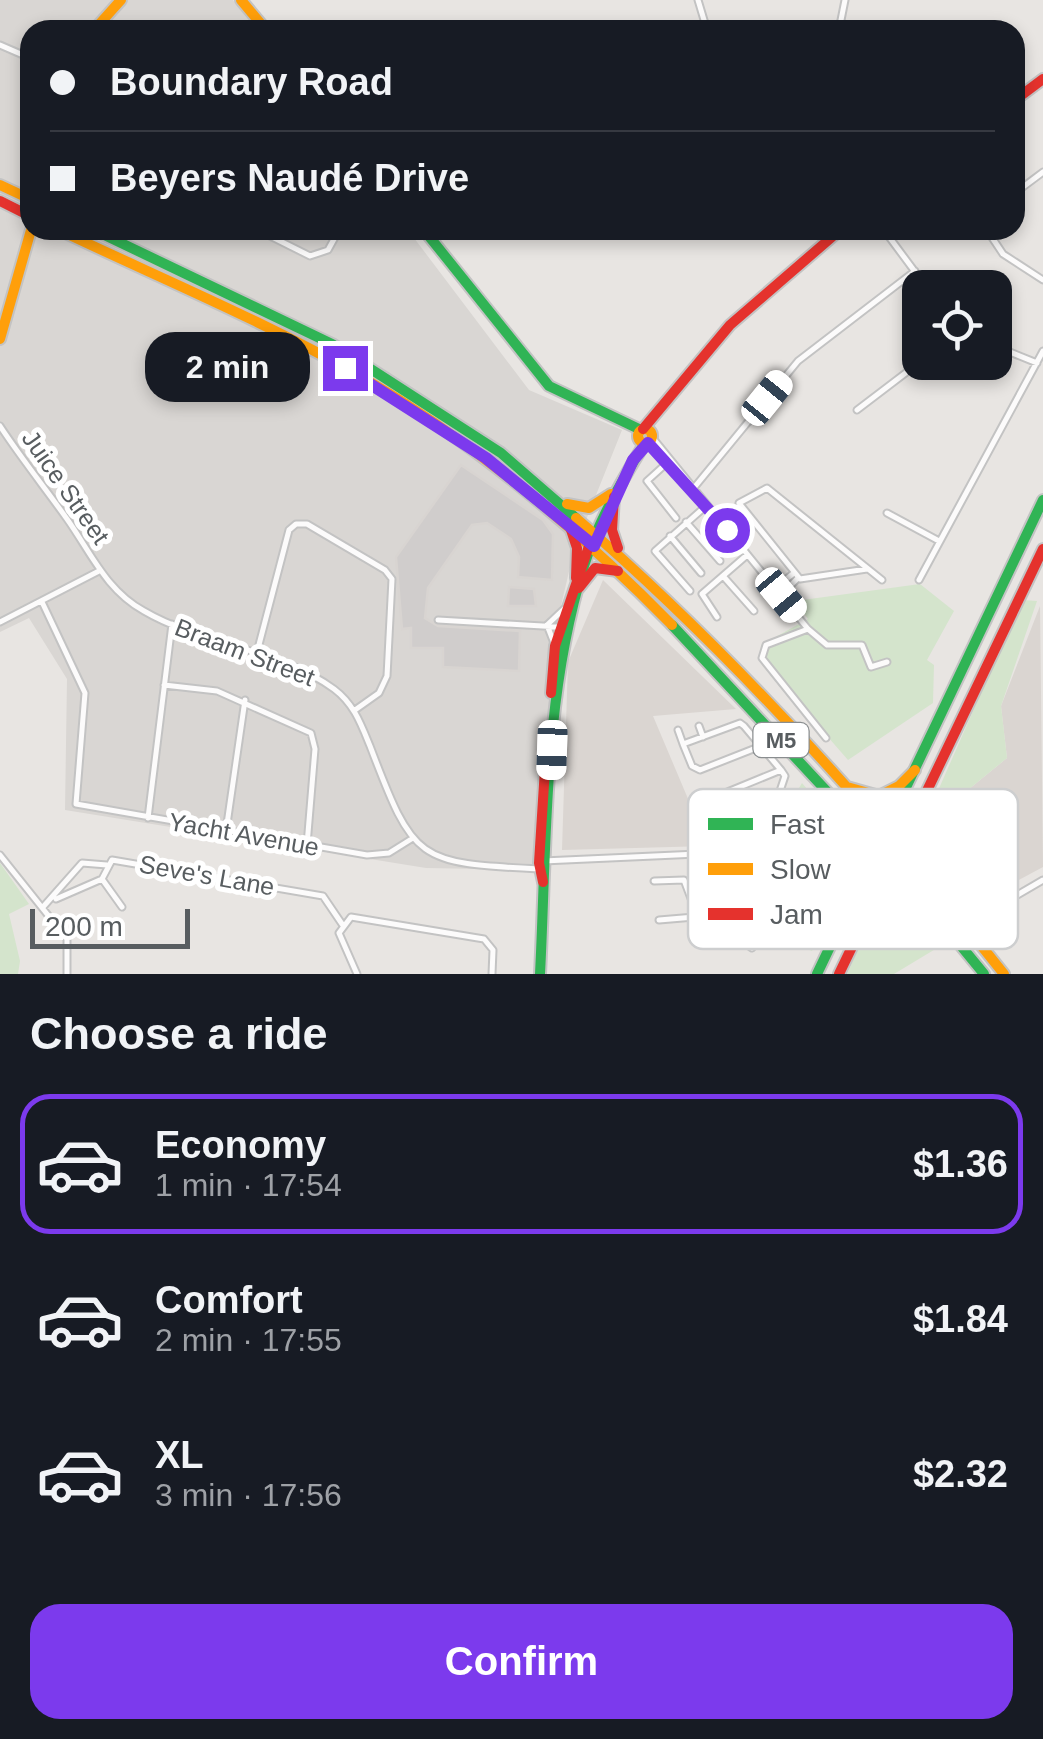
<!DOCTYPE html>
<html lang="en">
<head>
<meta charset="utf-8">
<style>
  :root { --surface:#171b24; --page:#242831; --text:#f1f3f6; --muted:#9ea1a6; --line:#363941; --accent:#7c3aed }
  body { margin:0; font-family:Arial,sans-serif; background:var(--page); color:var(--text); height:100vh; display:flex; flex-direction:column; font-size:38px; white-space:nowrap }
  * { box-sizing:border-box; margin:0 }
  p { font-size:32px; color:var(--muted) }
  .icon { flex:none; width:55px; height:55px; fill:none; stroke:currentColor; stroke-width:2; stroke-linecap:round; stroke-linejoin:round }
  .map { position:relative; height:974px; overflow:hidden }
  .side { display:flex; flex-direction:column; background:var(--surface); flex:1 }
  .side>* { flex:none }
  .guide { position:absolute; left:20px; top:20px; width:1005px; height:220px; border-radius:30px; box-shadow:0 5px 15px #0003; display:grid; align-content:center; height:220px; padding:0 30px; background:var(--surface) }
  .tools { position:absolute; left:902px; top:270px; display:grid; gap:20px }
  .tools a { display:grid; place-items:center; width:110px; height:110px; border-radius:20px; background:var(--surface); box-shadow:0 5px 15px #0003; font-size:50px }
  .scale { position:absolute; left:30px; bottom:25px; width:160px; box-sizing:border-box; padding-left:10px; border:5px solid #585d60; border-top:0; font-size:28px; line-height:35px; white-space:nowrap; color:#585d60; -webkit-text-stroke:8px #fff; paint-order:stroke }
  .end { position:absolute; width:45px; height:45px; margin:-22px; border:12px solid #7c3aed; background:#fff; box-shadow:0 0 0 5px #fff }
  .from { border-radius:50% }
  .bubble { position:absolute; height:70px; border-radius:30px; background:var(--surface); box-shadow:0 5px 15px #0003; font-size:32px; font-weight:600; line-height:70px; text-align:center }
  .car { position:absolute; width:30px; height:60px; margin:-30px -15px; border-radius:12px; box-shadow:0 0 8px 2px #0007; background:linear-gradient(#fff 24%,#345 0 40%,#fff 0 76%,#345 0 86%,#fff 0) }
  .guide b { display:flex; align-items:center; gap:35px; height:95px; font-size:38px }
  .guide b+b { border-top:2px solid var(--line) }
  .guide i { width:25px; height:25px; background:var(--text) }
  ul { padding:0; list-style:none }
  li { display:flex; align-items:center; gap:30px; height:140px; margin:0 20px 15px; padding:0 10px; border:5px solid transparent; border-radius:30px }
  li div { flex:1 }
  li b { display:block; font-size:38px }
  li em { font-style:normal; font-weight:600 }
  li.current { border-color:var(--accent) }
  li>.icon { width:90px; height:90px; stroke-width:1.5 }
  h2 { padding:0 30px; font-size:45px; line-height:120px }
  .button { display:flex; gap:20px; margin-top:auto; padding:20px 30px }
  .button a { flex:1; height:115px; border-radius:30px; background:var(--accent); color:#fff; font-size:40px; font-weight:600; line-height:115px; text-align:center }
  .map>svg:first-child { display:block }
  .industrial { fill:#d9d6d3 }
  .education { fill:#dad5d1 }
  .green { fill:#d4e4cc }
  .building { fill:#d0cdcc; stroke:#d8d4d1; stroke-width:2.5 }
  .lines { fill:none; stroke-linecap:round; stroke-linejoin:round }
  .street-casing { stroke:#c3c3c3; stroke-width:9 }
  .fast-casing { stroke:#c3c3c3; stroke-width:14 }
  .slow-casing { stroke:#c3c3c3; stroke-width:14 }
  .jam-casing { stroke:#c3c3c3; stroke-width:14 }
  .street { stroke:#fcfbfb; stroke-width:5 }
  .fast { stroke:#30b455; stroke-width:10 }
  .slow { stroke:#ff9f0a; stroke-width:10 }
  .jam { stroke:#e5322d; stroke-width:10 }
  .route { stroke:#7c3aed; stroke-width:12 }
  .labels { text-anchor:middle; stroke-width:10; stroke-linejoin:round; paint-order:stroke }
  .shield { fill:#fff; stroke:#8a8e90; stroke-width:2.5 }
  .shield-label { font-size:22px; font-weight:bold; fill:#585d60 }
  .street-label { font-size:25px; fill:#585d60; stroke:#fff }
  .key { fill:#fff; stroke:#cdcecf; stroke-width:2.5 }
  .key-label { font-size:28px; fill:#585d60 }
</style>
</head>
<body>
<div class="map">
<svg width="1043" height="974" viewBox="0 0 1043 974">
  <rect width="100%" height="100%" fill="#e8e5e2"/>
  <path class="industrial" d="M0,0h233l23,30h-226v200h378l121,160 93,40 -48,120 -17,73 -24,247 -107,-2 -361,-58 2,-131 -38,-61 -29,14z"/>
  <path class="education" d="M603,580l133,129 -83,7 55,130 -146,4 6,-188z
    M1040,606l3,261 -65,35 -48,-81 77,-63 -6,-52z"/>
  <path class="green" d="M920,584l34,27 -27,49 7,5 -1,38 -85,57 -82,-94 -5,-21 47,-26 -13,-18z
    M1022,600l15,1 -36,105 6,52 -77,63 48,81 -8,10 -44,-59 -4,-26z
    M802,783c21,25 48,47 50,81l-40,87 -44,-17 4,-101z
    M0,863l29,41 -20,10 11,47 -2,13h-18z
    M904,902l24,7 24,30 -58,35h-47c14,-28 23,-67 57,-72z"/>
  <path class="building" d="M461,465l82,55 10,14 -1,46 -34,-3 1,-20 -8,-18 -24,-16 -15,2 -44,63 -3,30 13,8 82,5 -1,40 -76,-4v-19h-32v-20l-9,1 -6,-72z
    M509,587l25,2 2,17h-28z"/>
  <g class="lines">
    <g class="street-casing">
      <path id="street" d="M698,0l9,30
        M839,30l6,-30
        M0,45l30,13
        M1015,193l28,-21
        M258,230l52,26 18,-6 11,-20
        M884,230l43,58
        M987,230l16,24 40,26
        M995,346l42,17
        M857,410l63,-48
        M0,426c21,32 45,62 67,93 24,34 39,71 77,92 58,34 136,38 190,78 20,15 27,35 36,57 44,116 47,117 169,123
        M652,437l156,192 -42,16 -4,13 64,80
        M668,462l-21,19 29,37
        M693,489l105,-128 117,-90
        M887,513l52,28
        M686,522l34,39
        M670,536l31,37
        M867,569l-67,10 -61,-76 28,-15 115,92
        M723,576l31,35
        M919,580l124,-229
        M775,588l19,-15
        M690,591l-35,-40 51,-45
        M781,595l17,-17
        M42,602l43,91 -9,111 291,51 22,-2 24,-15
        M717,617l-15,-23 45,-39
        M438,620l122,7
        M0,622l99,-51
        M808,629l19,16h35l9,22 16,-5
        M554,643l-7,-18 17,-16
        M256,656l33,-126 7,-6h11l78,46 7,9 -5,97 -8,17 -24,17
        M164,685l53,6 94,42 4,16 -8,96
        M699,726l4,11
        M678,730l5,14
        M148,818l24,-194
        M735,821l5,12
        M719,828l57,-20
        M226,831l19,-131
        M724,841l-16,-41 73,-30
        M0,855l67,84v35
        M739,858l23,-13 23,-69 -4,-6 -37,-44 -4,-3 -57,21 9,22 8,4 61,-24
        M543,861l155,-7c28,22 22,76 54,94
        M654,881l30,-1 14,37
        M56,899l46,-20
        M43,907l39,-44 25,2
        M122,907l-20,-28 10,-19 211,36 19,28
        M995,908l48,-28
        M659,920l59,-5
        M357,974l-18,-41 12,-16 133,22 9,11 -1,24"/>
    </g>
    <g class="fast-casing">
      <path id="fast" d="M94,230l238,114 169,109 75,65
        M424,230l125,156 92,44
        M672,625l216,232 96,117
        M850,907l13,-50 -8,-29
        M540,974c7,-136 3,-277 44,-408 14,-45 37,-84 61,-123
        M817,974l226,-474"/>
    </g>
    <g class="slow-casing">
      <path id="slow" d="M241,0l25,30
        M94,30l27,-30
        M0,185l30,14
        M59,230c101,48 205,91 303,147 115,67 217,153 310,248
        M0,339l31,-109
        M638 436a7 7 0 1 1 14 0a7 7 0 1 1-14 0Z
        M567,504l22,4 22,-14
        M576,518c158,136 299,294 428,456
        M847,787l32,9 20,-10 16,-16
        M919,862l-5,-19 6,-37
        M858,935l32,-36 19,-2 19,8"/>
    </g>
    <g class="jam-casing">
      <path id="jam" d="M1015,100l28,-21
        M0,201l30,15
        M643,429l87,-104 110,-95
        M614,497l-2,33 6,18
        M570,527l7,21 -1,30
        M579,588l16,-20 23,3
        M551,693l4,-47 35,-103
        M543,882l-4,-19 8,-126
        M839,974l204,-425"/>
    </g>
    <use href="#street" class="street"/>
    <use href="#fast" class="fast"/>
    <use href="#slow" class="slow"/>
    <use href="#jam" class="jam"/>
  </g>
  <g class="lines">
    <path class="route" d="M345,368l141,90 108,88 39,-86 15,-17 79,87"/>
  </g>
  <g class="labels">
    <rect class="shield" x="753.5" y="723" width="55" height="34" rx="8"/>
    <g class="shield-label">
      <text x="781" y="748">M5</text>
    </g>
    <g class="street-label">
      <text transform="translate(66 487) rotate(55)" y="9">Juice Street</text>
      <text transform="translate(245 652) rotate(21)" y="9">Braam Street</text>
      <text transform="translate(244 834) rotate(10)" y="9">Yacht Avenue</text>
      <text transform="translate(207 875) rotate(10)" y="9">Seve's Lane</text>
    </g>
  </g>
  <rect x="688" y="789" width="330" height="160" rx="15" class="key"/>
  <rect x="708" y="818" width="45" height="12" fill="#30b455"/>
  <rect x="708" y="863" width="45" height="12" fill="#ff9f0a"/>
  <rect x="708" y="908" width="45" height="12" fill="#e5322d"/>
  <g class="key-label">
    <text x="770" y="834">Fast</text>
    <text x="770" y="879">Slow</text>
    <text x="770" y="924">Jam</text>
  </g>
</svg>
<div class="tools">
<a><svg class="icon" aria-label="locate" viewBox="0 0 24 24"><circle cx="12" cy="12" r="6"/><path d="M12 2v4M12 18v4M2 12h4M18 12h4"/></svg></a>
</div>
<div class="scale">200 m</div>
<i class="end from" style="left:727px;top:530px"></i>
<i class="end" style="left:345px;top:368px"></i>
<div class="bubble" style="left:145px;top:332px;width:165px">2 min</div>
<i class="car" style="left:767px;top:398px;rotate:39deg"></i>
<i class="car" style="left:781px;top:595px;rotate:140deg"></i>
<i class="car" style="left:552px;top:750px;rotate:182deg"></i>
<div class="guide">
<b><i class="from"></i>Boundary Road</b>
<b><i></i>Beyers Naudé Drive</b>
</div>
</div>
<section class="side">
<h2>Choose a ride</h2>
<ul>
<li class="current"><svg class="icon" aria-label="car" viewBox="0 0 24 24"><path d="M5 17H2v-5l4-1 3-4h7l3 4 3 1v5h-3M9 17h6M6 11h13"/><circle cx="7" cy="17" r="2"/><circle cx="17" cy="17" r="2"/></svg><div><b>Economy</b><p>1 min · 17:54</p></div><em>$1.36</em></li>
<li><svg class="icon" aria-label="car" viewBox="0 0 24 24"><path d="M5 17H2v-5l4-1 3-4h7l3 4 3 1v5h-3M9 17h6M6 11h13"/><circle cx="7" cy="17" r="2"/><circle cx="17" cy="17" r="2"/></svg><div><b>Comfort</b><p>2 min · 17:55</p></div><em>$1.84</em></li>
<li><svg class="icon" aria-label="car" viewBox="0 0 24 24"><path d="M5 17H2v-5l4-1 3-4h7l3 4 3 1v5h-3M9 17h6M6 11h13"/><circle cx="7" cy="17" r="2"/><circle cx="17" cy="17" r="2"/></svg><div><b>XL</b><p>3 min · 17:56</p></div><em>$2.32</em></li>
</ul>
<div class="button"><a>Confirm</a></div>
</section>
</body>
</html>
